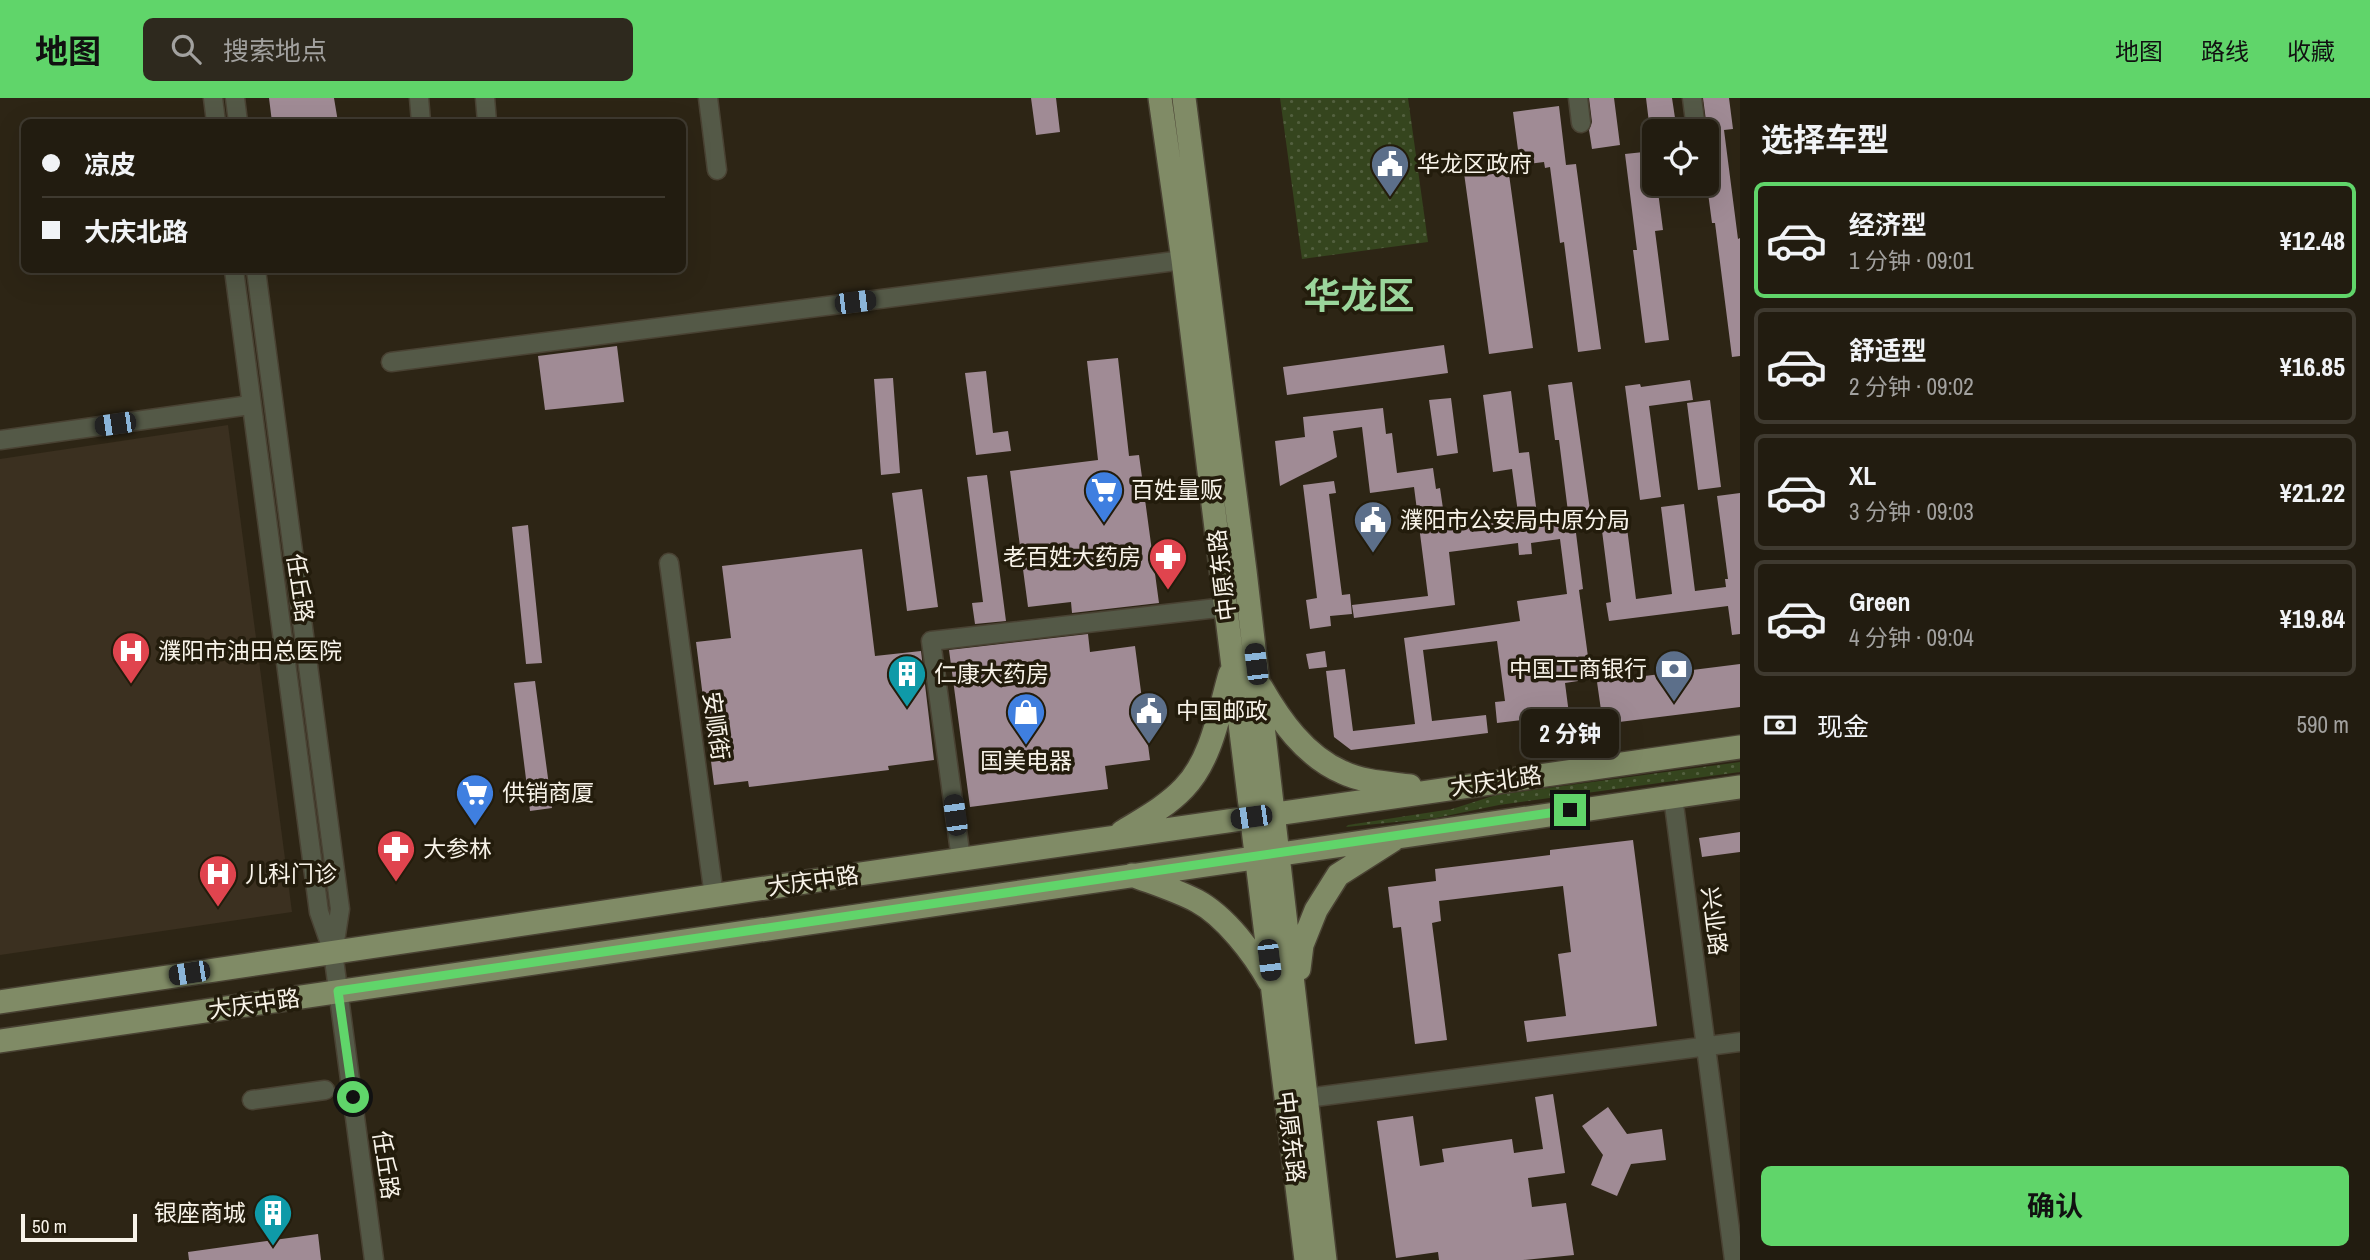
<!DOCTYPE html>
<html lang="zh">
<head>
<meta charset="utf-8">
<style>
  :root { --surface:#221c10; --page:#2e291e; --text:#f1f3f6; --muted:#a2a19f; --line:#3f3a30; --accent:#60d56a }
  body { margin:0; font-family:"Archivo Narrow","Noto Sans SC",sans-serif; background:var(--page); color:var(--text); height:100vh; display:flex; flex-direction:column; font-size:26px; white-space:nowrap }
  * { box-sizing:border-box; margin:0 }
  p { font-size:23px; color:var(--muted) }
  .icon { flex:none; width:38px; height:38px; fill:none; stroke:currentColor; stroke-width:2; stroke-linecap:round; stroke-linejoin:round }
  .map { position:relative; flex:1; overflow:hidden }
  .sheet { display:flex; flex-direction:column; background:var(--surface); width:630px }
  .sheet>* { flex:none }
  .hud { position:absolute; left:21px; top:21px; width:665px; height:154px; border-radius:10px; box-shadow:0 7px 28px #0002,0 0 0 2px var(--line); display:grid; align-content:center; height:154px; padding:0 21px; background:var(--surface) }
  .tools { position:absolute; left:1642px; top:21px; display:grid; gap:14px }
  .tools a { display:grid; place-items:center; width:77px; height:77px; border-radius:10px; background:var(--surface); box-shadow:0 7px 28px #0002,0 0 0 2px var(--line); font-size:35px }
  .scale { position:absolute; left:21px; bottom:18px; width:116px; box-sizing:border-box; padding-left:7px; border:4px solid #f8f3e9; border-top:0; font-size:19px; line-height:24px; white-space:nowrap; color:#f8f3e9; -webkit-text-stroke:5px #231c0c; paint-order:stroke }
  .end { position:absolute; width:32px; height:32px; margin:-16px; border:9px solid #60d56a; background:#111; box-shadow:0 0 0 4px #111 }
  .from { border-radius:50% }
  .bubble { position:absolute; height:49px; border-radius:10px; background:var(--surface); box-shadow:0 7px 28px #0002,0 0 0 2px var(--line); font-size:23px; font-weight:700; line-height:49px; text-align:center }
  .car { position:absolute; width:21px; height:42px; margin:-21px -10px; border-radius:9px; box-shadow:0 0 5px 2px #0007; background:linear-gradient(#222 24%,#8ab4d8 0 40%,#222 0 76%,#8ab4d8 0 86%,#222 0) }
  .hud b { display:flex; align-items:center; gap:24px; height:66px; font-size:26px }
  .hud b+b { border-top:2px solid var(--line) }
  .hud i { width:18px; height:18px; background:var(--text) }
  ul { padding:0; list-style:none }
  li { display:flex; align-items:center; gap:21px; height:116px; margin:0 14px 10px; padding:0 7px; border:4px solid var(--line); border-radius:10px }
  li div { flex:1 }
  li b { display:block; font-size:26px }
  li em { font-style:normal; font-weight:700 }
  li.active { border-color:var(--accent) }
  li>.icon { width:63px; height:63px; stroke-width:1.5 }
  h2 { padding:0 21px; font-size:32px; line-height:84px }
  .pay { display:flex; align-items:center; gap:18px; height:77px; padding:0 21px; font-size:26px }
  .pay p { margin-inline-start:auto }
  .primary-button { display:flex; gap:14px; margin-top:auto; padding:14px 21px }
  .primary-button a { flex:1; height:80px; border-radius:10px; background:var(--accent); color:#111; font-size:28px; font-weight:700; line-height:80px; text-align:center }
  header { display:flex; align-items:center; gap:42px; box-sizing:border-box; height:98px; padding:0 35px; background:var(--accent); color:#111 }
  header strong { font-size:33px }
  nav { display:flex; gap:38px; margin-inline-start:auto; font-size:24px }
  .search { width:490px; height:63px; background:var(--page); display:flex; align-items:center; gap:18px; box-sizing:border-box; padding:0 24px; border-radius:10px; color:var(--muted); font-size:26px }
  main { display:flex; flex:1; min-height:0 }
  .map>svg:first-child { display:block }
  .medical { fill:#3b3020 }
  .grass { fill:url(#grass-dots) }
  .building { fill:#a08b95 }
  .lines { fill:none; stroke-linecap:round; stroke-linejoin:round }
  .minor-casing { stroke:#494233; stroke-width:21 }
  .major-casing { stroke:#494233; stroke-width:26 }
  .minor { stroke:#545947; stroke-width:18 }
  .major { stroke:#808b66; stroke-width:23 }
  .route { stroke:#60d56a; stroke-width:9 }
  .labels { text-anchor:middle; stroke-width:7; stroke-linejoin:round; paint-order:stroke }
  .poi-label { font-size:23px; fill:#f8f3e9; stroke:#231c0c; text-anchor:start }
  .street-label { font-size:23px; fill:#f8f3e9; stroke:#231c0c }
  .town-label { font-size:37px; font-weight:bold; fill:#9ad59b; stroke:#231c0c }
</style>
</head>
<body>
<header>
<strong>地图</strong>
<div class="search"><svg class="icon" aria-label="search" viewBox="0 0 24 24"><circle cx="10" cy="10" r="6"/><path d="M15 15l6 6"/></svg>搜索地点</div>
<nav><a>地图</a><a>路线</a><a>收藏</a></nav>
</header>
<main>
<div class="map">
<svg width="1740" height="1162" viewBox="0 0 1740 1162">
  <defs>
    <pattern id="grass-dots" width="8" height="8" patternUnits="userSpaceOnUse" patternTransform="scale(1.75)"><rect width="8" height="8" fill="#35451e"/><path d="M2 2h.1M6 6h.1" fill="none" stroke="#53603f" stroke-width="1.8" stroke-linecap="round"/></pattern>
  </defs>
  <rect width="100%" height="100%" fill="#2d2515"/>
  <path class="medical" d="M228,327l64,487 -292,43v-496z"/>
  <path class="grass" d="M1280,0h128l20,144 -126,17z
    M1740,664v10l-241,33 -63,13 -90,9 2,-2 104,-16 44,-14z"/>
  <path class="building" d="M269,0h65l4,24h-66z
    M1031,0h25l4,34 -24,3z
    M1589,0h25l6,47 -28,4 -3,-19 3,-8z
    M1646,0h26l5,33h-27z
    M1703,0h26l4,31 -9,1 14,109 2,-1v118l-8,1 -17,-134h-3l-6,-45 1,-50z
    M1559,8l7,59 10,-1 25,185 -23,3 -14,-110 -4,1 -10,-76 -5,1 -1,-6 -24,3 -7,-53z
    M1653,53l1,33h3l6,46 -8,1 14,109 -24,3 -12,-93h4l-12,-96z
    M1508,69l25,181 -44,6 -25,-181z
    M1444,247l4,28 -161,22 -4,-28z
    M617,248l7,56 -79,8 -7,-54z
    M1118,260l11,98 10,-1 20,148 -87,10 -1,-11 -43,5 -18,-136 88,-11 -11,-99z
    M986,273l7,62 15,-2 3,20 -35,4 -11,-82z
    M893,280l7,95 -19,2 -7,-96z
    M1690,282l3,20 -44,6 12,91 -21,3 -15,-114 15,-2 1,3z
    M1572,284l18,128 -22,2 -9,-72h-4l-7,-55z
    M1511,293l8,62 10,-1 9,70 36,-5 9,72 -4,1 12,89 -26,4 4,31 -72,9 -2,-21 10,-1 -8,-60 -74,9 9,71 54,-6 2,18 -137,17 -17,-13 -8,-66 19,-2 8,62 62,-7 -11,-86 116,-17 -3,-20 50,-7 -7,-55 -29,4 1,11 -13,1 -1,-12 -69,9 6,53 -101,13 -2,-13 76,-9 -14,-109 -44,6 -8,-66 -29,4 4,26 -57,29 -5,-45 30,-4 -2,-20 80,-9 3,26 6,-1 5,40 36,-5 3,21 4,-1 6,41 73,-9 -7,-51 -19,3 -10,-77z
    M1451,300l7,55 -21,3 -8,-56z
    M1710,302l11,87 -23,3 -11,-87z
    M987,377l19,146 -31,3 -3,-21 11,-1 -16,-125z
    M1334,383l2,12 -7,1 13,101 8,-1 2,20 -22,2 1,10 -21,3 -4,-29 11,-2 -14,-113z
    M922,391l16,118 -31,4 -15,-118z
    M1740,395v141l-8,1 -4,-29 -119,15 -3,-18 5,-1 -11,-87 25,-3 11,87 36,-5 -11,-87 23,-3 11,87 31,-4 -1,-8h3l-11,-83z
    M528,427l14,138 -16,1 -14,-137z
    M862,451l13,107 46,-5 13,109 -46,6 1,4 -140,17 -1,-6 -34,4 -18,-143 35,-4 -9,-72z
    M1088,536l2,18 45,-6 15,114 -45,6 3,23 -138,18 -21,-157z
    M1325,553l2,16 -18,2 -3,-15z
    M1740,566v43l-137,17 -6,-42z
    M535,583l17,127 -22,3 -16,-128z
    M1740,734v20l-38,5 -3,-19z
    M1633,742l24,186 -130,16 -3,-21 42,-5 -8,-62 13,-2 -8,-66 -124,15 2,20 -9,2 15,117 -32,4 -14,-117 -8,1 -5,-41 48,-6 -1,-12 115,-14v-5z
    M1553,996l12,79 -37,5 4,29 34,-4 8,52 -51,5h-84l-1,-8 -42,6 -19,-137 36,-5 7,50 24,-4 -2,-13 70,-10 2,14 29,-4 -8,-52z
    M1608,1009l19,27 35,-5 4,31 -35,4 -14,32 -26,-11 12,-30 -21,-29z
    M318,1136l3,26h-132l-1,-8z"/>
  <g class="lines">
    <g class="minor-casing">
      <path id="minor" d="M213,0l3,24
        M235,0l3,24
        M419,0l2,24
        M485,0l2,24
        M708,0l9,72
        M1578,0l3,25
        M1692,0l4,31
        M234,172l85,642 14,40 41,308
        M256,172l84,639 -6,39
        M391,264l792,-102
        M0,342l250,-35
        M669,465l45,333
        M1673,699l61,463
        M961,761l-30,-218 295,-34
        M1307,1000l433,-56
        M252,1002l73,-10"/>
    </g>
    <g class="major-casing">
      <path id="major" d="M1160,0l23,162 123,1000
        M1184,0l61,473 80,689
        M1261,589c19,33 44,69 81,85 21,10 46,11 68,14
        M1122,734c21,-13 44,-25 62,-44 28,-29 35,-76 46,-114
        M1132,777c21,8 44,15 65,26 28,15 57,53 72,80
        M1299,871l3,-24 14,-35 22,-35 55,-35
        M0,904l846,-126 894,-129
        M0,943c580,-86 1160,-172 1740,-254"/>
    </g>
    <use href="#minor" class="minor"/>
    <use href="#major" class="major"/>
  </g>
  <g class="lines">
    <path class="route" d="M353,999l-15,-106 1232,-181"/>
  </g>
  <defs>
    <g id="civic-pin" transform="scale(2.0125)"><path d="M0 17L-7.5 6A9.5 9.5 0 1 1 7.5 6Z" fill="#5c6f8a" stroke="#231c0c"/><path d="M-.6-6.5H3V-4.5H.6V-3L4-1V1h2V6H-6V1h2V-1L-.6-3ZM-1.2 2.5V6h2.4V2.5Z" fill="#fff"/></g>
    <g id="supermarket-pin" transform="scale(2.0125)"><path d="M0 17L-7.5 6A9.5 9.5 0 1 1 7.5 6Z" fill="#3f7fe0" stroke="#231c0c"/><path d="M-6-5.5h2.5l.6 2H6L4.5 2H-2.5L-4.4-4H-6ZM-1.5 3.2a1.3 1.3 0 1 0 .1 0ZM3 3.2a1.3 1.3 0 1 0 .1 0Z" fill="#fff"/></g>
    <g id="pharmacy-pin" transform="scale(2.0125)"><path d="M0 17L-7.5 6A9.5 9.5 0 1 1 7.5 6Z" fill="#e0444e" stroke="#231c0c"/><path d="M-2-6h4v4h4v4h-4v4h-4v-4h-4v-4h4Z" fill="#fff"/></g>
    <g id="hospital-pin" transform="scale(2.0125)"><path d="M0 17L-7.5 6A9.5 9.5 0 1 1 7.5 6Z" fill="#e0444e" stroke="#231c0c"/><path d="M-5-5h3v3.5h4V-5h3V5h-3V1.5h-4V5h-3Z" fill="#fff"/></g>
    <g id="bank-pin" transform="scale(2.0125)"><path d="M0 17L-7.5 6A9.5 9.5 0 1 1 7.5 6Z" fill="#5c6f8a" stroke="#231c0c"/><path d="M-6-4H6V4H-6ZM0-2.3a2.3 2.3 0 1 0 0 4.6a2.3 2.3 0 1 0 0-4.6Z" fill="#fff"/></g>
    <g id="building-pin" transform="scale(2.0125)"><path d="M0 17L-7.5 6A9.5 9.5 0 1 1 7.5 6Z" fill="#0f9aa8" stroke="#231c0c"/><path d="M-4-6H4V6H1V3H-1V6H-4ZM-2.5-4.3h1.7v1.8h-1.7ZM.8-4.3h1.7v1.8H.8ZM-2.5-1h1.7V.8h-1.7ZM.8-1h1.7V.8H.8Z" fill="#fff"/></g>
    <g id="shop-pin" transform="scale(2.0125)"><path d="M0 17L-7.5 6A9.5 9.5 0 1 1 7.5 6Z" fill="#3f7fe0" stroke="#231c0c"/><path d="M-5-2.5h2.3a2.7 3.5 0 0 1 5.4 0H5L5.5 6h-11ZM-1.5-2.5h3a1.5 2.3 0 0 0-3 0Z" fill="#fff"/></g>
  </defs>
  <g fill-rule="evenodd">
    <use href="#civic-pin" x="1390" y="66"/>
    <use href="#supermarket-pin" x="1104" y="392"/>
    <use href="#civic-pin" x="1373" y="422"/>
    <use href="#pharmacy-pin" x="1168" y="459"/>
    <use href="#hospital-pin" x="131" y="553"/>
    <use href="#bank-pin" x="1674" y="571"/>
    <use href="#building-pin" x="907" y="576"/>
    <use href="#civic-pin" x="1149" y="613"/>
    <use href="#shop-pin" x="1026" y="614"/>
    <use href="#supermarket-pin" x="475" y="695"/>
    <use href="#pharmacy-pin" x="396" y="751"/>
    <use href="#hospital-pin" x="218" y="776"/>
    <use href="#building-pin" x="273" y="1115"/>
  </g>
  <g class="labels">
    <g class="poi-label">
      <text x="1417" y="74">华龙区政府</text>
      <text x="1131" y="400">百姓量贩</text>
      <text x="1400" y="430">濮阳市公安局中原分局</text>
      <text x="1141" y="467" text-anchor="end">老百姓大药房</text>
      <text x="158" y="561">濮阳市油田总医院</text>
      <text x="1647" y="579" text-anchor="end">中国工商银行</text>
      <text x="934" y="584">仁康大药房</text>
      <text x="1176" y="621">中国邮政</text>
      <text x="1026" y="671" text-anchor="middle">国美电器</text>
      <text x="502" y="703">供销商厦</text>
      <text x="423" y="759">大参林</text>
      <text x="245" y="784">儿科门诊</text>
      <text x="246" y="1123" text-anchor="end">银座商城</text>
    </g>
    <g class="street-label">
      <text transform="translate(1222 477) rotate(-97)" y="8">中原东路</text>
      <text transform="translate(300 490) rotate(82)" y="8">任丘路</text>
      <text transform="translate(716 628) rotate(82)" y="8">安顺街</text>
      <text transform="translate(1496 683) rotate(-8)" y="8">大庆北路</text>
      <text transform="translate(813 783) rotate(-8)" y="8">大庆中路</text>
      <text transform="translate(1714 823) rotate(83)" y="8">兴业路</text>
      <text transform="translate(254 906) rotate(-8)" y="8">大庆中路</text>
      <text transform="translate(1291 1039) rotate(83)" y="8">中原东路</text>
      <text transform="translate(386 1067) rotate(82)" y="8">任丘路</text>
    </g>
    <g class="town-label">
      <text x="1359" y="211">华龙区</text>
    </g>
  </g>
</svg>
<div class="tools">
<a><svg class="icon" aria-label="locate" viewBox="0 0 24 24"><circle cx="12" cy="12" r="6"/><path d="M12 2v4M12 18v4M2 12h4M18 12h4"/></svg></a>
</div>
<div class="scale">50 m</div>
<i class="end from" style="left:353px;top:999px"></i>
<i class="end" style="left:1570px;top:712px"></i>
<div class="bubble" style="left:1521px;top:611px;width:98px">2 分钟</div>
<i class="car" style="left:855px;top:204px;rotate:83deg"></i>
<i class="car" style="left:115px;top:326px;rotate:262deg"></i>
<i class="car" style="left:1256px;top:566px;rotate:353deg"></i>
<i class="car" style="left:955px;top:717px;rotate:352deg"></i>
<i class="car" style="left:1251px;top:719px;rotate:262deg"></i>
<i class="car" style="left:1269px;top:862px;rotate:173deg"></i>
<i class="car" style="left:189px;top:875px;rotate:261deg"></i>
<div class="hud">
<b><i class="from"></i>凉皮</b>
<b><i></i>大庆北路</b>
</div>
</div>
<section class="sheet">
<h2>选择车型</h2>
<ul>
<li class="active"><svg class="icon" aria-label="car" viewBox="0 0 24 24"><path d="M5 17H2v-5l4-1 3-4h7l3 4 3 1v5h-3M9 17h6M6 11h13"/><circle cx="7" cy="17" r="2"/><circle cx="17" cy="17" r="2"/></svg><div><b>经济型</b><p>1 分钟 · 09:01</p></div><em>¥12.48</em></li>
<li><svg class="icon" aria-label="car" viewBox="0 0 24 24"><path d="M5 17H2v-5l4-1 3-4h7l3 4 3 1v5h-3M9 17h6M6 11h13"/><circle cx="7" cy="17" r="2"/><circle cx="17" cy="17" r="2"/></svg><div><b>舒适型</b><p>2 分钟 · 09:02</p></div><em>¥16.85</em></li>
<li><svg class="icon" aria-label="car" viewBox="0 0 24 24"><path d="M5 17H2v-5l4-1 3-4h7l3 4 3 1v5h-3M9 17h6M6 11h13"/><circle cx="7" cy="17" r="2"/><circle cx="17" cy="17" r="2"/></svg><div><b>XL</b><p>3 分钟 · 09:03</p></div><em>¥21.22</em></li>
<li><svg class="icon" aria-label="car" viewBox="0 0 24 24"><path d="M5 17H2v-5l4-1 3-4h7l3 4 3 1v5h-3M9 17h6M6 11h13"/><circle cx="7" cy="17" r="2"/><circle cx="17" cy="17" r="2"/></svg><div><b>Green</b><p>4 分钟 · 09:04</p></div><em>¥19.84</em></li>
</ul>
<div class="pay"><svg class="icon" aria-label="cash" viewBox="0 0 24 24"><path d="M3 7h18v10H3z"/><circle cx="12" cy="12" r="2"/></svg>现金<p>590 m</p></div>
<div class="primary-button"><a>确认</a></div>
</section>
</main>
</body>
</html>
